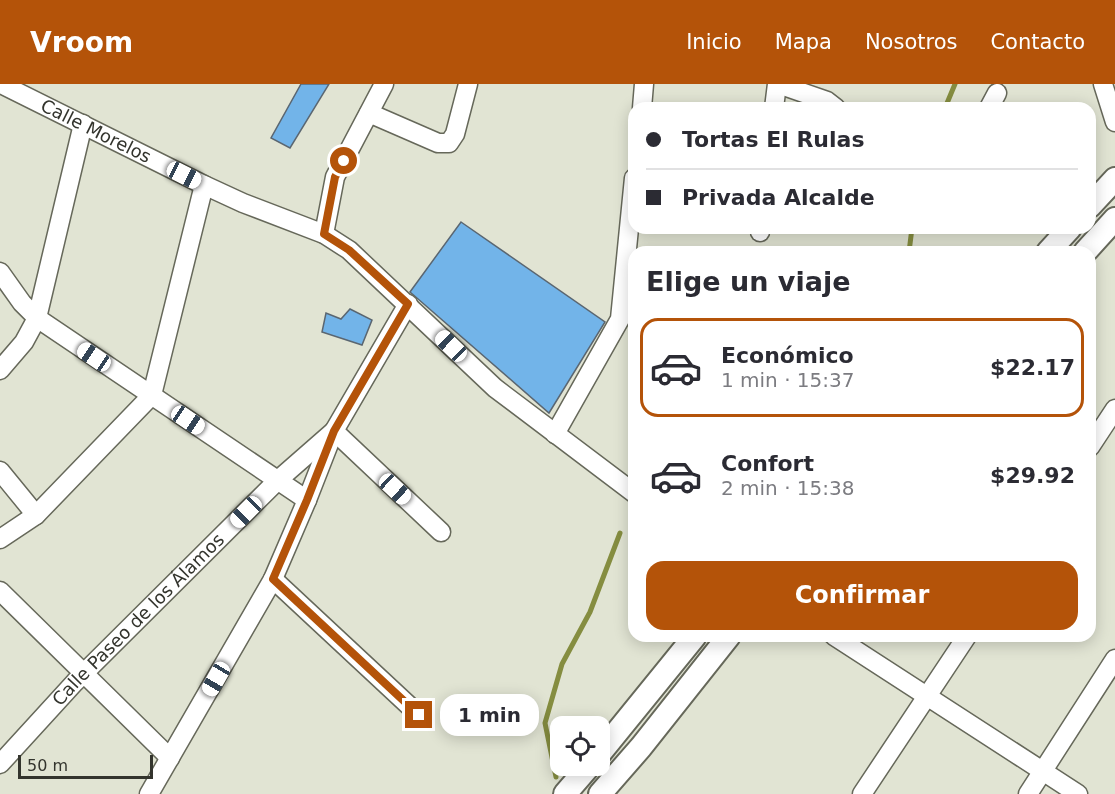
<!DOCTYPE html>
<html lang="es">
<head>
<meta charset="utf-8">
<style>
  :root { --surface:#fff; --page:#f7f7f7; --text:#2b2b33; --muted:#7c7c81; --line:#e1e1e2; --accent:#b45309 }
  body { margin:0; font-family:"DejaVu Sans",sans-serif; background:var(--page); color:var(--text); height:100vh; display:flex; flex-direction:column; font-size:22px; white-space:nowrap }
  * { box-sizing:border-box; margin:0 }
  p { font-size:20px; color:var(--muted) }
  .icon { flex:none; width:33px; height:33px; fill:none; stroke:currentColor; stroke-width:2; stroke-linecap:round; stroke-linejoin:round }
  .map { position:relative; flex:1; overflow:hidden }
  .sheet { position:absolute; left:628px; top:162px; width:468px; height:396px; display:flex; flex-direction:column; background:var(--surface); border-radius:18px; box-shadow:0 3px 15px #0003 }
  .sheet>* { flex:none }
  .guide { position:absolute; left:628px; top:18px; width:468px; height:132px; border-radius:18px; box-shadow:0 3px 15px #0003; display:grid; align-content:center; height:132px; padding:0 18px; background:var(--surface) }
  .tools { position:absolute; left:550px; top:632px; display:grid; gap:12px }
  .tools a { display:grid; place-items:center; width:60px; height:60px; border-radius:12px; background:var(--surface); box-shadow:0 3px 15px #0003; font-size:30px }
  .scale { position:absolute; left:18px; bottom:15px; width:135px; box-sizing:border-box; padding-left:6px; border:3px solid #33342d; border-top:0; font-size:16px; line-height:21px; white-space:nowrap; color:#33342d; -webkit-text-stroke:4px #e1e4d3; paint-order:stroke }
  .end { position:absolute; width:27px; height:27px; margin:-14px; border:8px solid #b45309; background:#fff; box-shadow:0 0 0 3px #fff }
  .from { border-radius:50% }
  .bubble { position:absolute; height:42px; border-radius:18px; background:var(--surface); box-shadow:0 3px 15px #0003; font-size:20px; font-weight:700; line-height:42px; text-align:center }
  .car { position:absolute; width:18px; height:36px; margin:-18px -9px; border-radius:8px; box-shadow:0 0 4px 2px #0007; background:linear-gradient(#fff 24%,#345 0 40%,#fff 0 76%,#345 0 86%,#fff 0) }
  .guide b { display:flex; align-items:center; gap:21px; height:57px; font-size:22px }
  .guide b+b { border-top:2px solid var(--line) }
  .guide i { width:15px; height:15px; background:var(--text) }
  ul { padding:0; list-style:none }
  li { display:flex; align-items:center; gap:18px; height:99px; margin:0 12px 9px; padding:0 6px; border:3px solid transparent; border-radius:18px }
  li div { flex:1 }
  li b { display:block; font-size:22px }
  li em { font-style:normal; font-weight:700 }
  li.active { border-color:var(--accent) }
  li>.icon { width:54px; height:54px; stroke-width:1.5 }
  h2 { padding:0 18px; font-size:27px; line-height:72px }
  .button { display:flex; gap:12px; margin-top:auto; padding:12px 18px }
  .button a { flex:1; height:69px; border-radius:18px; background:var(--accent); color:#fff; font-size:24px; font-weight:700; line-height:69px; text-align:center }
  header { display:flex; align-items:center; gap:36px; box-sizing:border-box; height:84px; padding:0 30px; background:var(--accent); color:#fff }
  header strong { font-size:28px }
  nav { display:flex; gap:33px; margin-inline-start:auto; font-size:21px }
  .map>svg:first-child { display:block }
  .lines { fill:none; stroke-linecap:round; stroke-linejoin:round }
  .stream { stroke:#858d40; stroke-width:5 }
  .building { fill:#72b4e9; stroke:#5a6671; stroke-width:1.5 }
  .minor-casing { stroke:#66685a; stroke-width:21 }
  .major-casing { stroke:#66685a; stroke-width:26 }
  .minor { stroke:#fff; stroke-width:18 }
  .major { stroke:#fff; stroke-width:22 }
  .route { stroke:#b45309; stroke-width:8 }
  .labels { text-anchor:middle; stroke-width:5; stroke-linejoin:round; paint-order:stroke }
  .street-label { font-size:18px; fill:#33342d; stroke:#e1e4d3 }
</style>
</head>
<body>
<header>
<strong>Vroom</strong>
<nav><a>Inicio</a><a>Mapa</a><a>Nosotros</a><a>Contacto</a></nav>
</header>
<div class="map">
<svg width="1115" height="710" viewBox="0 0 1115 710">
  <rect width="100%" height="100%" fill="#e1e4d3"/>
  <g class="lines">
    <path class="stream" d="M945,24l10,-24
      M909,168l3,-24
      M556,693l-11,-54 17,-59 28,-52 30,-79"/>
  </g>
  <path class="building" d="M301,0h28l-39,64 -19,-10z
    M461,138l144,100 -56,91 -139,-121z
    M350,225l22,11 -10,25 -40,-13 4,-19 15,6z"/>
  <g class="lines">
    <g class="minor-casing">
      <g id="minor">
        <path id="s1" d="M1,0l203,101 39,18 81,31 25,16 146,138 139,105"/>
        <path d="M778,0l49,17 9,7"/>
        <path d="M1103,0l12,38"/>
        <path d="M642,24l2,-24"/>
        <path d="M774,24l3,-24"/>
        <path d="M989,24l8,-15"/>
        <path d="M369,29l69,30h11l6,-9 13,-50"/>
        <path d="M760,148v-4"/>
        <path d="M324,150l11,-57 49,-93"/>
        <path d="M0,188l22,31 15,15 270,182"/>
        <path d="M0,286l24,-28 13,-24 46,-194"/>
        <path d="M555,350l65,-115 14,-141"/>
        <path d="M1090,363l25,-38"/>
        <path d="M0,387l36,44"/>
        <path d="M0,455l36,-24 116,-120 52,-210"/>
        <path d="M273,495l146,136"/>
        <path d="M0,507l170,167"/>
        <path d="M834,552l244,158"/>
        <path id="s2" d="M0,680l75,-82 203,-202 56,-49 107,101"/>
        <path d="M149,710l124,-215 34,-79 27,-69 74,-127"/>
        <path d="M862,710l105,-158"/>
        <path d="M1028,710l87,-135"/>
      </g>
    </g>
    <g class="major-casing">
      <path id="major" d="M1090,122l25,-27
        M1048,168l22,-24
        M1085,168l30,-33
        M600,669l95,-117
        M565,710l25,-29
        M600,710l41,-47 88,-111"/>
    </g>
    <use href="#minor" class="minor"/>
    <use href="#major" class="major"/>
  </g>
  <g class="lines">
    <path class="route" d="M344,77l-9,16 -11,57 25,16 59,54 -74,127 -27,69 -34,79 146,136"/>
  </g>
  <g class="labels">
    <g class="street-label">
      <text dy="6" stroke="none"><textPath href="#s1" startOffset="106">Calle Morelos</textPath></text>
      <text dy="6" stroke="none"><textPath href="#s2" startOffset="200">Calle Paseo de los Álamos</textPath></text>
    </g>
  </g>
</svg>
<div class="tools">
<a><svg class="icon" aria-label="locate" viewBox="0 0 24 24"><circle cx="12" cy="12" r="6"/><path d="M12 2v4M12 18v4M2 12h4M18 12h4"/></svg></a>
</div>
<div class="scale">50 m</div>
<i class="end from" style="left:344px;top:77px"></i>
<i class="end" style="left:419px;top:631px"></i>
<div class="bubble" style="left:440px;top:610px;width:99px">1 min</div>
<i class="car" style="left:184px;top:91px;rotate:117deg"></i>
<i class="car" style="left:451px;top:262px;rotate:314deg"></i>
<i class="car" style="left:94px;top:273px;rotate:304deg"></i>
<i class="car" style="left:188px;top:336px;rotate:124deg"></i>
<i class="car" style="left:395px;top:405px;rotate:133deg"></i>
<i class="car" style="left:246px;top:428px;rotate:225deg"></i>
<i class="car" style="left:216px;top:595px;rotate:210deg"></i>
<div class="guide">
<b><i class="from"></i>Tortas El Rulas</b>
<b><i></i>Privada Alcalde</b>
</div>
<section class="sheet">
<h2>Elige un viaje</h2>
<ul>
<li class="active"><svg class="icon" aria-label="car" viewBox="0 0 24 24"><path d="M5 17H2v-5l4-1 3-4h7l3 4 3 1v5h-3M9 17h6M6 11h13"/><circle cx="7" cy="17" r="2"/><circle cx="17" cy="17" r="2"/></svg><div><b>Económico</b><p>1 min · 15:37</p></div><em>$22.17</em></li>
<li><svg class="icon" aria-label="car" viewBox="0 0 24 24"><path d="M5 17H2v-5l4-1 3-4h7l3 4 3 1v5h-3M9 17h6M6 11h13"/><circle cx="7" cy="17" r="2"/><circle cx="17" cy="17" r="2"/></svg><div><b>Confort</b><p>2 min · 15:38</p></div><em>$29.92</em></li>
</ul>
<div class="button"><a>Confirmar</a></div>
</section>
</div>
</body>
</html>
